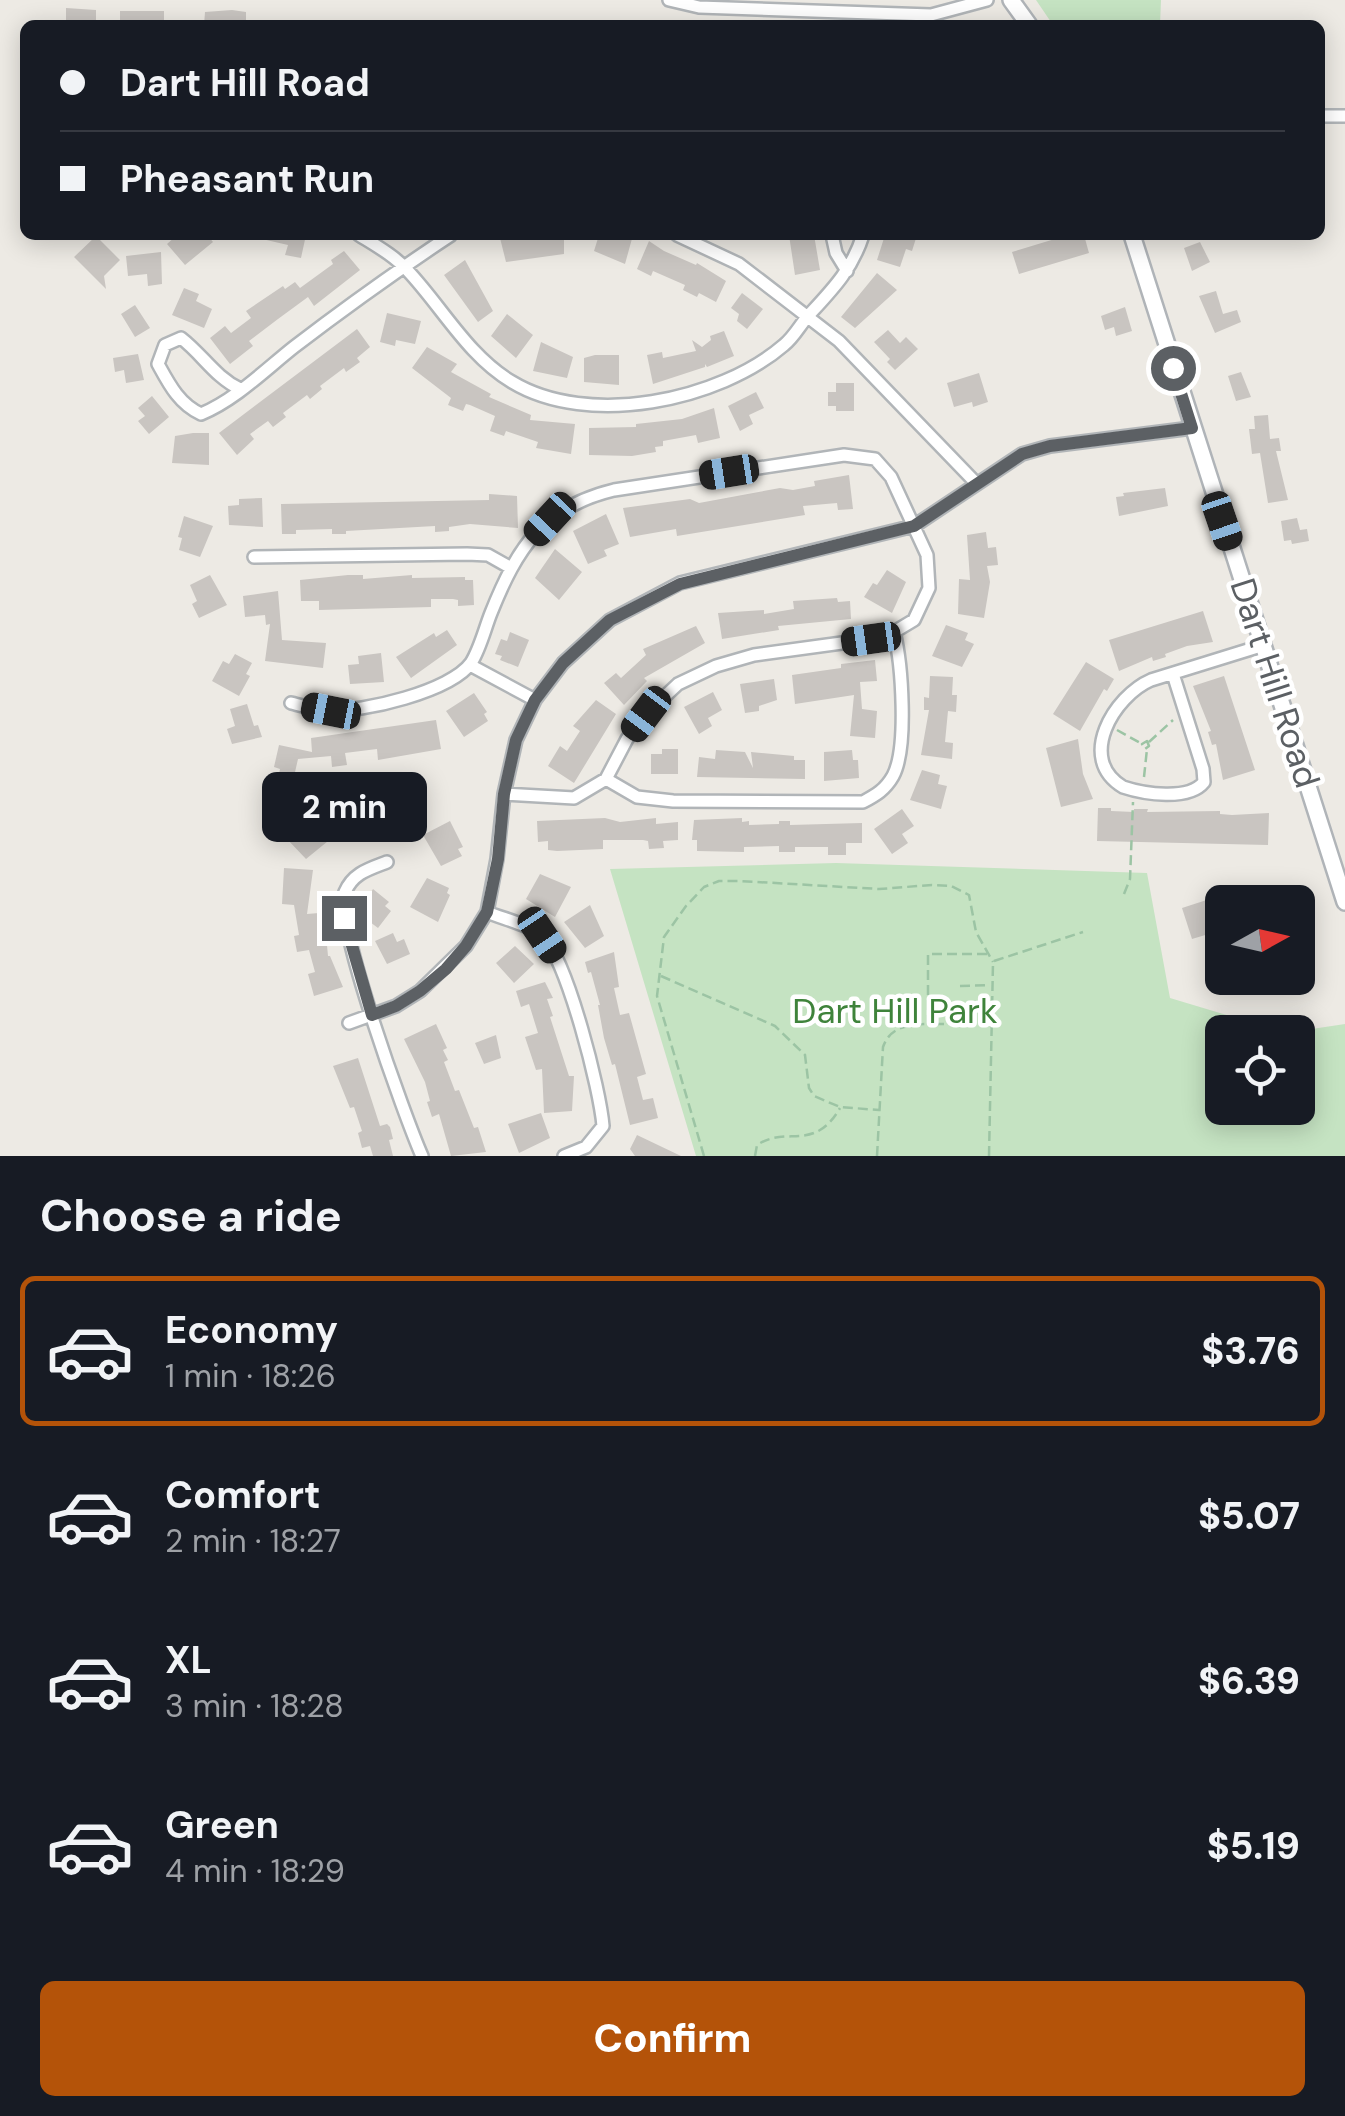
<!DOCTYPE html>
<html lang="en">
<head>
<meta charset="utf-8">
<style>
  :root { --surface:#171b24; --page:#242831; --text:#f1f3f6; --muted:#9ea1a6; --line:#363941; --accent:#b45309 }
  body { margin:0; font-family:"DM Sans",sans-serif; background:var(--page); color:var(--text); height:100vh; display:flex; flex-direction:column; font-size:38px; white-space:nowrap }
  * { box-sizing:border-box; margin:0 }
  p { font-size:32px; color:var(--muted) }
  .icon { flex:none; width:55px; height:55px; fill:none; stroke:currentColor; stroke-width:2; stroke-linecap:round; stroke-linejoin:round }
  .map { position:relative; height:1156px; overflow:hidden }
  .side { display:flex; flex-direction:column; background:var(--surface); flex:1 }
  .side>* { flex:none }
  .top-card { position:absolute; left:20px; top:20px; width:1305px; height:220px; border-radius:15px; box-shadow:0 5px 25px #0003; display:grid; align-content:center; height:220px; padding:0 40px; background:var(--surface) }
  .needle { width:65px; rotate:82deg }
  .tools { position:absolute; left:1205px; top:885px; display:grid; gap:20px }
  .tools a { display:grid; place-items:center; width:110px; height:110px; border-radius:15px; background:var(--surface); box-shadow:0 5px 25px #0003; font-size:50px }
  .end { position:absolute; width:45px; height:45px; margin:-22px; border:12px solid #5c6064; background:#fff; box-shadow:0 0 0 5px #fff }
  .from { border-radius:50% }
  .bubble { position:absolute; height:70px; border-radius:15px; background:var(--surface); box-shadow:0 5px 25px #0003; font-size:32px; font-weight:800; line-height:70px; text-align:center }
  .car { position:absolute; width:30px; height:60px; margin:-30px -15px; border-radius:12px; box-shadow:0 0 8px 2px #0007; background:linear-gradient(#222 24%,#8ab4d8 0 40%,#222 0 76%,#8ab4d8 0 86%,#222 0) }
  .top-card b { display:flex; align-items:center; gap:35px; height:95px; font-size:38px }
  .top-card b+b { border-top:2px solid var(--line) }
  .top-card i { width:25px; height:25px; background:var(--text) }
  ul { padding:0; list-style:none }
  li { display:flex; align-items:center; gap:30px; height:150px; margin:0 20px 15px; padding:0 20px; border:5px solid transparent; border-radius:15px }
  li div { flex:1 }
  li b { display:block; font-size:38px }
  li em { font-style:normal; font-weight:800 }
  li.selected { border-color:var(--accent) }
  li>.icon { width:90px; height:90px; stroke-width:1.5 }
  h2 { padding:0 40px; font-size:45px; line-height:120px }
  .cta { display:flex; gap:20px; margin-top:auto; padding:20px 40px }
  .cta a { flex:1; height:115px; border-radius:15px; background:var(--accent); color:#fff; font-size:40px; font-weight:800; line-height:115px; text-align:center }
  .map>svg:first-child { display:block }
  .green { fill:#c5e3c2 }
  .building { fill:#c9c5c1 }
  .lines { fill:none; stroke-linecap:round; stroke-linejoin:round }
  .minor-casing { stroke:#b1b5b8; stroke-width:16 }
  .secondary-casing { stroke:#b0b4b8; stroke-width:20 }
  .path { stroke:#9cc4a4; stroke-width:2.5; stroke-dasharray:10 5; stroke-linecap:butt }
  .minor { stroke:#fff; stroke-width:11 }
  .secondary { stroke:#fff; stroke-width:15 }
  .route { stroke:#5c6064; stroke-width:12 }
  .labels { text-anchor:middle; stroke-width:9; stroke-linejoin:round; paint-order:stroke }
  .street-label { font-size:35px; fill:#5c6064; stroke:#fff }
  .park-label { font-size:35px; fill:#3f833b; stroke:#fff }
</style>
</head>
<body>
<div class="map">
<svg width="1345" height="1156" viewBox="0 0 1345 1156">
  <rect width="100%" height="100%" fill="#edeae4"/>
  <path class="green" d="M1036,0h125l-1,25h-107z
    M836,863l311,10 23,125 113,34h-61v76h76v-76h-6l53,-8v132h-649l-86,-287z"/>
  <path class="building" d="M66,8l30,2v15h-30z
    M232,10l14,2v13h-42l1,-13z
    M120,11h44v14h-44z
    M177,235h30l6,7 -28,23 -18,-21z
    M262,235h44l-5,23 -16,-3 3,-10 -26,-6z
    M506,235h58v19l-58,8 -6,-24z
    M599,235h34l-8,29 -31,-13z
    M789,235h25l6,35 -25,5z
    M885,235h32l-5,16 -6,-2 -6,18 -23,-7z
    M1068,235h16l5,18 -70,21 -7,-22z
    M96,236l24,24 -16,16 2,13 -32,-32z
    M649,241l15,10 32,14 1,-2 29,18 -10,21 -17,-9 -2,4 -14,-7 2,-5 -32,-14 -2,5 -14,-7z
    M1200,242l10,20 -18,9 -8,-23z
    M344,251l16,19 -46,36 -6,-9 -30,22 -29,22 4,5 -23,18 -20,-26 15,-12 6,7 20,-15 -5,-7 37,-25 2,3 10,-7 5,6 33,-24 -2,-4z
    M161,252l1,32 -14,2 -1,-12 -19,2 -2,-20z
    M465,260l28,51 -15,11 -34,-47z
    M877,273l20,17 -42,38 -14,-11z
    M184,288l15,6 -3,7 16,8 -8,19 -32,-13z
    M1216,291l7,23 14,-4 4,12 -26,11 -16,-37z
    M742,293l21,16 -16,20 -10,-8 2,-7 -8,-6z
    M135,305l15,23 -15,9 -14,-23z
    M1125,307l7,24 -16,5 -2,-9 -9,3 -4,-14z
    M387,313l34,8 -6,23 -19,-4 -1,6 -15,-4z
    M507,314l26,21 -17,23 -25,-22z
    M357,329l13,18 -13,11 3,4 -14,10 -2,-4 -24,18 2,3 -12,10 -3,-4 -24,18 3,4 -13,10 -5,-6 -18,13 4,5 -17,16 -18,-22z
    M888,330l12,13 6,-6 12,12 -23,21 -8,-8 3,-3 -16,-17z
    M724,331l10,25 -27,11 -2,-3v3l-52,17 -6,-29 15,-3 1,6 33,-7 -4,-11 10,7 9,-7 -1,-4z
    M541,342l32,15 -6,21 -34,-7z
    M427,347l30,17 -6,8 40,22 -2,3 42,18 -1,5 45,4 -4,30 -35,-6 2,-6 -32,-11 -2,5 -14,-5 5,-15 -25,-11 -4,-1 -3,7 -15,-6 3,-7 -39,-30z
    M138,354l6,26 -18,3 -2,-13 -9,2 -2,-14z
    M595,355h24v30l-35,-3v-24z
    M1241,372l10,25 -15,4 -8,-25z
    M979,373l9,29 -15,5 -1,-5 -18,5 -7,-24z
    M836,383h18v28h-18v-5h-8v-14h8z
    M756,392l8,16 -15,7 4,9 -13,7 -12,-25z
    M152,396l17,21 -20,17 -11,-13 7,-5 -7,-8z
    M714,408l6,30 -22,5 -2,-8 -33,6v5l-8,1 1,5 -24,4 -43,-1v-27l47,-1v-3l46,-5z
    M1268,415l2,24 9,-1 2,13h-5l12,49 -20,3 -8,-50 -8,1 -3,-25h6l-1,-13z
    M193,433h16v32l-37,-2 3,-27z
    M849,475l4,34 -15,1 -1,-7 -34,3 2,9 -128,21 -1,-7 -46,8 -7,-29 67,-9 9,4 81,-15 13,2 22,-4 -1,-5z
    M1165,488l3,18 -49,10 -3,-19 8,-1 -1,-3z
    M489,494l28,2 1,32 -48,-4 -21,3v4l-14,1v-6l-89,5v3h-14v-5l-36,1v4h-14l-1,-30 208,-4z
    M262,498l1,29 -34,-2 -1,-19 11,-1v-6z
    M606,514l13,30 -15,6 3,6 -19,8 -15,-33z
    M184,516l29,10 -13,31 -21,-7 3,-12 -4,-1z
    M1297,518l3,12 7,-1 2,12 -17,3 -1,-4 -7,1 -3,-20z
    M986,532l2,16 8,-1 2,18 -11,1 3,16 -6,36 -26,-4 1,-35 11,1 -3,-45z
    M555,549l27,23 -23,28 -24,-22z
    M887,570l19,12 -14,31 -28,-16 9,-14 4,2z
    M210,575l17,30 -28,13 -7,-14 5,-3 -7,-16z
    M348,575h15v4l49,-4v3l53,-1v3h8l1,25 -16,1v-6l-5,-1h-22v8l-112,3v-9h-18l-1,-21z
    M278,591l4,49 44,3 -3,25 -58,-7 5,-37 -4,1 -1,-10 -20,2 -2,-21z
    M837,598l1,4 12,-1 1,18 -73,7 1,4 -57,9 -4,-26 46,-3v4l30,-5 -1,-8z
    M1203,611l10,31 -26,4 -22,8 1,3 -13,4 -1,-4 -33,14 -10,-31z
    M946,625l22,8 -3,7 9,4 -12,23 -30,-11z
    M696,626l9,17 -61,35 3,3 -23,24 -20,-22 12,-10 5,5 25,-23 -3,-6z
    M447,630l10,15 -46,33 -15,-21 38,-24 2,4z
    M510,632l19,8 -11,27 -18,-7 2,-4 -7,-2 6,-15 6,2z
    M381,653l3,29 -34,2 -2,-19 11,-1 -1,-8z
    M235,654l17,9 -6,11 4,2 -11,20 -27,-15 11,-20 6,3z
    M875,660l2,21 -17,1 2,27 15,2 -2,27 -25,-2 4,-41 -59,9 -3,-29 49,-7v-4z
    M1086,662l28,17 -7,12 -3,-2 -24,42 -27,-17z
    M930,676l23,1 -1,18h5l-1,17 -8,-1 -3,31 8,1 -1,16 -31,-4 8,-45h-5v-13l5,1z
    M1224,676l31,94 -32,10 -7,-36 -4,1 -4,-13 3,-1 -18,-45z
    M774,679l3,21 -18,6v5l-14,2 -5,-29z
    M713,692l9,18 -14,8 4,8 -13,8 -15,-27z
    M474,693l13,19 -3,2 4,7 -24,16 -18,-26z
    M596,700l20,14 -42,69 -26,-17 12,-20 7,5 13,-20 -7,-5z
    M247,704l7,22 4,-1 4,12 -30,7 -5,-15 8,-3 -5,-17z
    M436,720l5,29 -63,11 -1,-11 -32,4 2,12 -15,2 -1,-11 -33,3 -5,22 -15,-3 2,-9 -6,-2 5,-22 33,7 -1,-14z
    M1078,739l5,35 10,25 -32,8 -15,-59z
    M662,749h16v25h-27v-20h11z
    M716,750l29,2 8,16 -2,-16 43,4v4h11v19l-108,-2 2,-20 16,2z
    M852,750l1,10h5l1,18 -35,3v-29z
    M922,770l18,5 -2,9 9,2 -6,23 -31,-9z
    M390,791l33,8 -7,29 -32,-10z
    M358,804l2,7 10,-3 6,18 -23,7 2,5 -11,3 -9,-30z
    M1098,808h13v3l23,1v-3h14l-1,3 73,-1v3l12,1 37,-2 -1,32 -171,-4z
    M902,809l12,17 -12,8 6,9 -16,11 -18,-25z
    M311,814l22,23 -27,22 -19,-20z
    M605,818l15,4 36,-4v6l22,-2v18l-15,1 1,7 -15,1 -1,-8 -5,-1h-40v9l-46,2 -9,-1v-9l-10,1 -1,-21z
    M742,818v4l7,-1v4l30,-1v-3h11v4l72,-2v20h-16v12h-18v-8h-33v5h-16v-6l-35,1v5l-47,-1v-11h-5l2,-20z
    M450,821l13,26 -5,2 4,7 -21,10 -18,-31z
    M284,868l29,2 -6,44 12,-1 2,12 4,-1 3,32h2l13,31 -29,9 -6,-22 7,-2 -6,-22 -12,2 -3,-16 5,-1 -5,-30 -12,-1z
    M540,874l31,13 -16,30 -29,-18z
    M427,878l22,10 -2,5 3,2 -12,27 -28,-15z
    M373,889l16,13 -4,4 6,5 -13,17 -20,-15z
    M1222,895v35l-30,9 -10,-31z
    M590,905l14,31 -19,12 -21,-26z
    M393,933l4,9 7,-3 6,15 -23,10 -12,-23z
    M515,946l19,18 -20,19 -18,-20z
    M614,952l5,35 -5,1 6,27 9,-2 17,61 -9,3 6,23 10,-2 5,20 -28,7 -15,-61 -3,1 -8,-27 -6,-33h2l-9,-33 -3,1 -3,-11z
    M545,982l8,16 -6,1 6,17 -3,1 19,59h5l-2,35 -28,2 -2,-44 -6,1 -11,-33 13,-4 -9,-29 -8,3 -5,-16z
    M436,1024l11,24 -4,2 5,10 -4,2 11,29 4,-1 15,38 4,-1 8,25 -35,4 -12,-42 -7,3 -5,-15 3,-1 -5,-19 -21,-43z
    M496,1035l5,23 -17,6 -9,-21z
    M358,1058l22,68 7,-2 3,3 3,12 -4,1 4,16h-20l-3,-10 -8,2 -4,-15 4,-2 -8,-24 -4,1 -17,-42z
    M541,1113l9,25 -31,15 -11,-29z
    M637,1135l44,21h-46l-5,-7z"/>
  <g class="lines">
    <g class="minor-casing">
      <path id="minor" d="M669,0l30,7 232,8 56,-15
        M1320,116h25
        M359,235c16,10 36,21 49,36 34,36 60,85 104,111 76,46 207,19 272,-37 10,-8 16,-20 24,-29 24,-26 44,-46 55,-81
        M677,235l62,29 100,77 136,141
        M832,235l4,18 11,18
        M240,389c-25,-12 -37,-34 -59,-51l-16,7 -7,19c11,20 21,40 43,50 34,-14 64,-44 93,-67 51,-39 104,-77 157,-112
        M254,557l213,-3 21,1 23,13
        M470,665l65,35
        M1173,674l30,95 1,13c-15,19 -60,12 -81,5 -47,-28 -9,-91 28,-107l113,-35
        M291,703c12,3 25,7 38,7 33,3 122,-19 142,-47 9,-14 14,-35 20,-50 26,-65 52,-106 123,-123l230,-35 31,4 16,18 36,78 2,33 -15,32 -20,12 -23,7 -117,16 -38,11 -38,18 -32,30 -19,25 -21,40 -32,19 -70,-4
        M606,779l31,18 36,4 190,1c13,-7 22,-12 30,-26 15,-28 9,-112 1,-144
        M387,862c-18,7 -34,11 -42,30 -12,27 61,228 77,264
        M487,912c16,7 45,13 57,26 24,26 56,151 59,188l-17,21 -22,9
        M349,1023l47,-17 24,-15 46,-45 21,-34 10,-53 7,-65 12,-54 19,-40 28,-37 47,-43 70,-37 234,-57 108,-72 28,-8 142,-18"/>
    </g>
    <g class="secondary-casing">
      <path id="secondary" d="M1011,0l18,25
        M1132,235l213,667"/>
    </g>
    <path class="path" d="M1117,730l25,14
      M1147,741l2,5 -4,3 -3,-5z
      M1149,742l24,-22
      M1144,777l3,-28
      M1124,894l6,-15 3,-77
      M987,954h-59v70h64
      M994,961l89,-29
      M661,976l114,50 30,29 4,33 5,8 26,11 39,3
      M960,986l29,-1
      M704,1156l-47,-160 7,-59 22,-31 18,-19 15,-6h21l139,8 53,-4 19,1 18,9 7,37 17,30
      M755,1156l2,-11c30,-20 57,8 83,-37
      M877,1156l6,-109c7,-20 24,-22 43,-23
      M989,1156l4,-193"/>
    <use href="#minor" class="minor"/>
    <use href="#secondary" class="secondary"/>
  </g>
  <g class="lines">
    <path class="route" d="M344,918l28,97 24,-9 24,-15 26,-22 20,-23 21,-34 11,-53 6,-65 12,-54 19,-40 28,-37 47,-43 70,-36 234,-58 108,-72 28,-8 142,-18 -19,-60"/>
  </g>
  <g class="labels">
    <g class="street-label">
      <text transform="translate(1275 683) rotate(72)" y="12">Dart Hill Road</text>
    </g>
    <g class="park-label">
      <text x="895" y="1023">Dart Hill Park</text>
    </g>
  </g>
</svg>
<div class="tools">
<a><svg class="needle" viewBox="-14 -14 28 28"><path d="M0-13l5 13h-10z" fill="#e53935"/><path d="M0 13l5-13h-10z" fill="#9ea1a6"/></svg></a>
<a><svg class="icon" aria-label="locate" viewBox="0 0 24 24"><circle cx="12" cy="12" r="6"/><path d="M12 2v4M12 18v4M2 12h4M18 12h4"/></svg></a>
</div>
<i class="end from" style="left:1173px;top:368px"></i>
<i class="end" style="left:344px;top:918px"></i>
<div class="bubble" style="left:262px;top:772px;width:165px">2 min</div>
<i class="car" style="left:729px;top:472px;rotate:261deg"></i>
<i class="car" style="left:550px;top:519px;rotate:223deg"></i>
<i class="car" style="left:1222px;top:521px;rotate:161deg"></i>
<i class="car" style="left:871px;top:639px;rotate:262deg"></i>
<i class="car" style="left:331px;top:711px;rotate:281deg"></i>
<i class="car" style="left:646px;top:714px;rotate:217deg"></i>
<i class="car" style="left:542px;top:935px;rotate:146deg"></i>
<div class="top-card">
<b><i class="from"></i>Dart Hill Road</b>
<b><i></i>Pheasant Run</b>
</div>
</div>
<section class="side">
<h2>Choose a ride</h2>
<ul>
<li class="selected"><svg class="icon" aria-label="car" viewBox="0 0 24 24"><path d="M5 17H2v-5l4-1 3-4h7l3 4 3 1v5h-3M9 17h6M6 11h13"/><circle cx="7" cy="17" r="2"/><circle cx="17" cy="17" r="2"/></svg><div><b>Economy</b><p>1 min · 18:26</p></div><em>$3.76</em></li>
<li><svg class="icon" aria-label="car" viewBox="0 0 24 24"><path d="M5 17H2v-5l4-1 3-4h7l3 4 3 1v5h-3M9 17h6M6 11h13"/><circle cx="7" cy="17" r="2"/><circle cx="17" cy="17" r="2"/></svg><div><b>Comfort</b><p>2 min · 18:27</p></div><em>$5.07</em></li>
<li><svg class="icon" aria-label="car" viewBox="0 0 24 24"><path d="M5 17H2v-5l4-1 3-4h7l3 4 3 1v5h-3M9 17h6M6 11h13"/><circle cx="7" cy="17" r="2"/><circle cx="17" cy="17" r="2"/></svg><div><b>XL</b><p>3 min · 18:28</p></div><em>$6.39</em></li>
<li><svg class="icon" aria-label="car" viewBox="0 0 24 24"><path d="M5 17H2v-5l4-1 3-4h7l3 4 3 1v5h-3M9 17h6M6 11h13"/><circle cx="7" cy="17" r="2"/><circle cx="17" cy="17" r="2"/></svg><div><b>Green</b><p>4 min · 18:29</p></div><em>$5.19</em></li>
</ul>
<div class="cta"><a>Confirm</a></div>
</section>
</body>
</html>
